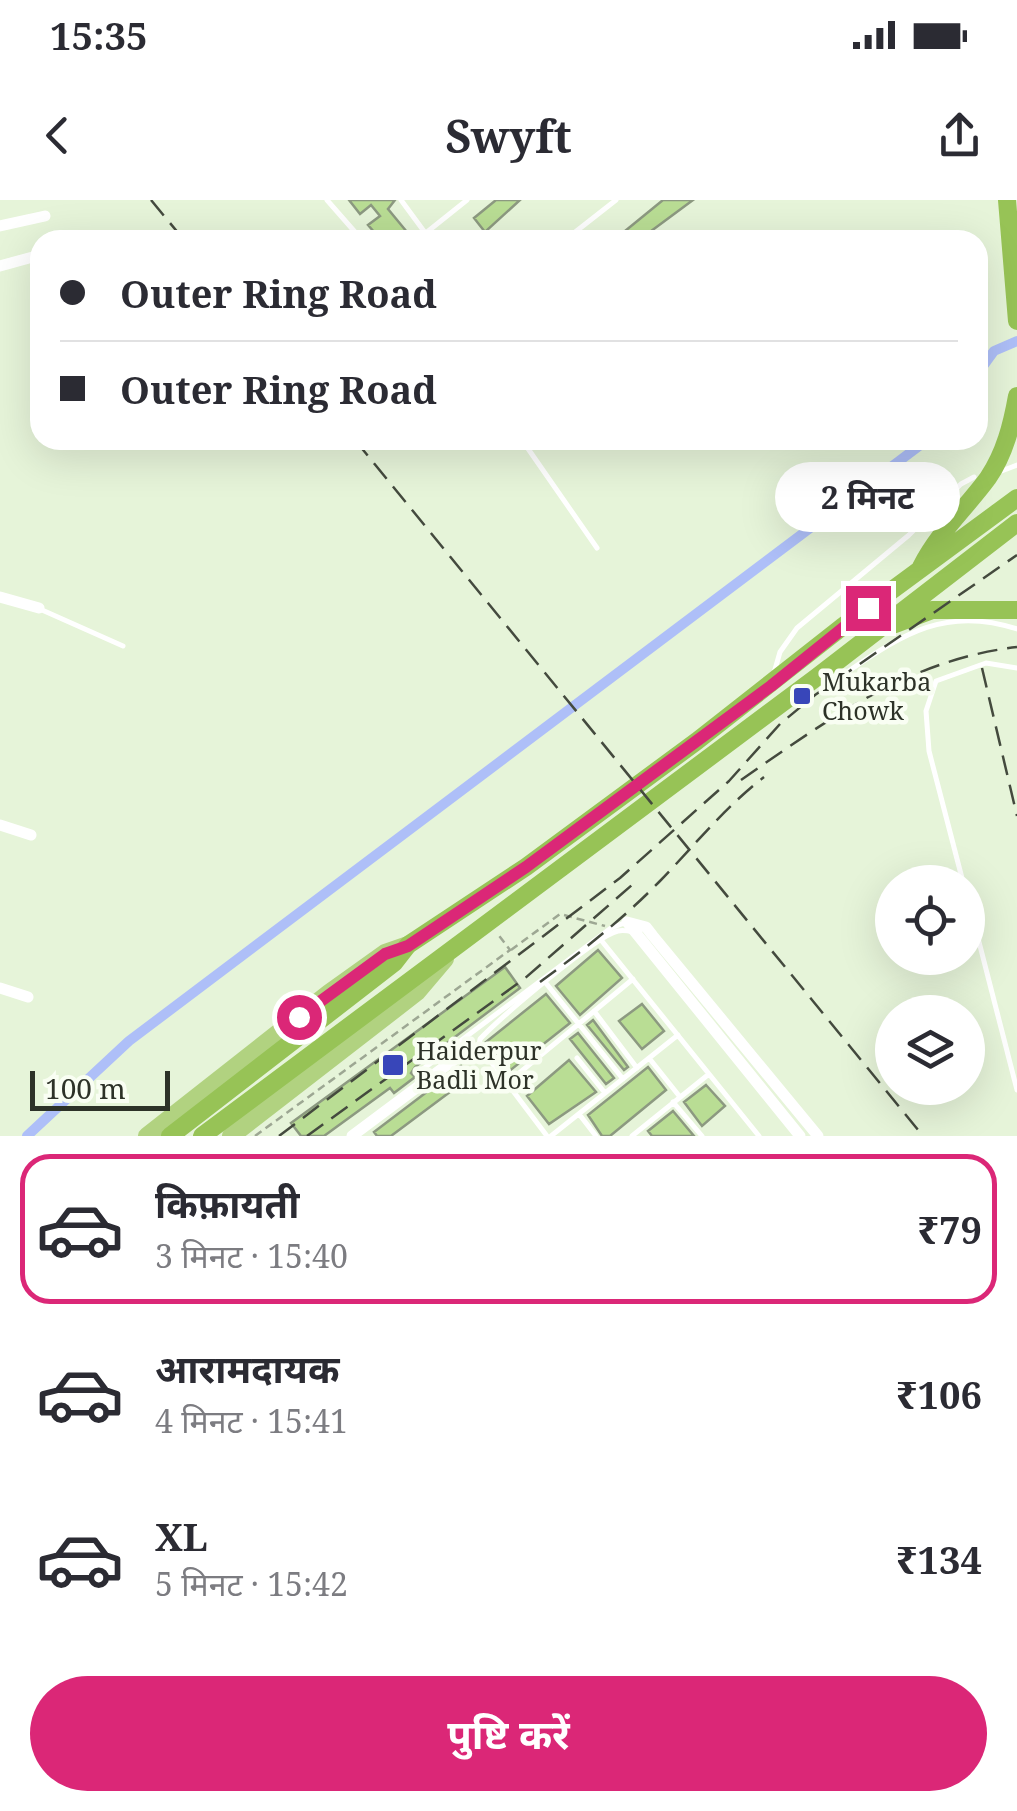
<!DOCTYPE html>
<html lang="hi">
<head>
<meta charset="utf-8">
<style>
  :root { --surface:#fff; --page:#f7f7f7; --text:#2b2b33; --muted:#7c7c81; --line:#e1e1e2; --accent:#db2777 }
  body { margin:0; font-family:"Noto Serif","Noto Sans Devanagari",serif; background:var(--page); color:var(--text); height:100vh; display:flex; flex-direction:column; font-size:38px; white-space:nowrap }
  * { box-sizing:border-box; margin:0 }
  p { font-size:32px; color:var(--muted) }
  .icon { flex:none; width:55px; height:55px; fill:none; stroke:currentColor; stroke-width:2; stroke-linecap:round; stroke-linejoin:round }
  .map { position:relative; height:936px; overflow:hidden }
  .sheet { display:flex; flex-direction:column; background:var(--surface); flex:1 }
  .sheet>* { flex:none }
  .hud { position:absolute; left:30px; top:30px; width:958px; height:220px; border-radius:30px; box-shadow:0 10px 40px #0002; display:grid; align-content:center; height:220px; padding:0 30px; background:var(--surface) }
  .controls { position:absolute; left:875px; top:665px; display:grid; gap:20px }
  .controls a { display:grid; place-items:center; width:110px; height:110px; border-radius:50%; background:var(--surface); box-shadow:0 10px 40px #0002; font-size:50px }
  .scale { position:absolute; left:30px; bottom:25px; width:140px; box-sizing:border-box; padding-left:10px; border:5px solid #2d3228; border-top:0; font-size:28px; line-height:35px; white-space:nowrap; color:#2d3228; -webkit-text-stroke:8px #f9fef3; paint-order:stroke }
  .end { position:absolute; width:45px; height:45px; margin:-22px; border:12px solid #db2777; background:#fff; box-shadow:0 0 0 5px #fff }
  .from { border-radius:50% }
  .bubble { position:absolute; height:70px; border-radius:35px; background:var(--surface); box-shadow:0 10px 40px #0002; font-size:32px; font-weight:700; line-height:70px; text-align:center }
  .hud b { display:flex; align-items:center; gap:35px; height:95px; font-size:38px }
  .hud b+b { border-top:2px solid var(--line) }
  .hud i { width:25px; height:25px; background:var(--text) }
  ul { padding:18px 0 0; list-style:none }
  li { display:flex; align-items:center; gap:30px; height:150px; margin:0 20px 15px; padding:0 10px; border:5px solid transparent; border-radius:30px }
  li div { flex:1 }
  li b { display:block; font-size:38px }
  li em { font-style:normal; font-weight:700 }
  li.current { border-color:var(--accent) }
  li>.icon { width:90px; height:90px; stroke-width:1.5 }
  .primary-button { display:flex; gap:20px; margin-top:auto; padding:20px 30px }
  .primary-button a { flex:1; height:115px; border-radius:60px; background:var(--accent); color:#fff; font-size:40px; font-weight:700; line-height:115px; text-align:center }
  .status { display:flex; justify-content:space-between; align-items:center; height:70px; padding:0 50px; background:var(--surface); direction:ltr }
  .status svg { height:28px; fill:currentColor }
  header { display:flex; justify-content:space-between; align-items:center; height:130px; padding:0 30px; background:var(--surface); font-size:45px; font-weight:700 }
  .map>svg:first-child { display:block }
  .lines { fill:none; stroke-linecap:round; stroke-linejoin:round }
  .canal { stroke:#aebff8; stroke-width:10 }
  .building { fill:#b9dd94; stroke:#8c9980; stroke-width:2.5 }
  .path { stroke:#9da793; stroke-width:2.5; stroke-dasharray:8 5; stroke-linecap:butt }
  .service { stroke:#fff; stroke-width:5 }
  .minor { stroke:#fff; stroke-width:11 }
  .primary { stroke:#b1d280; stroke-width:18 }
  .trunk { stroke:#97c356; stroke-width:18 }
  .rail { stroke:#444a3e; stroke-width:2.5; stroke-dasharray:20 10; stroke-linecap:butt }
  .route { stroke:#db2777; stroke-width:12 }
  .poi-dot { fill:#3846b9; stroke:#f9fef3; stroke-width:4 }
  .labels { text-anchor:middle; stroke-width:9; stroke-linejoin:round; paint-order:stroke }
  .poi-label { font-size:25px; fill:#2d3228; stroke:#f9fef3; text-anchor:start }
</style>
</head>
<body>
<div class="status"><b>15:35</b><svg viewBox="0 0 49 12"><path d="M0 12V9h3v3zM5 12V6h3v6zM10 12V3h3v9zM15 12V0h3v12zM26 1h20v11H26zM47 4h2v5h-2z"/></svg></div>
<header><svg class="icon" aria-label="back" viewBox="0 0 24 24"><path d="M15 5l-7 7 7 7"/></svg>Swyft<svg class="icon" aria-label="share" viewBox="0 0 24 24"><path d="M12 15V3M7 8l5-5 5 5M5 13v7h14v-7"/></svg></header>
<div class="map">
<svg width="1017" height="936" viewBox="0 0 1017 936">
  <rect width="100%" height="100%" fill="#e6f4d9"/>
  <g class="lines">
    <path class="canal" d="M978,173l16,-22 23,-10
      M27,936l102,-95 798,-601"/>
  </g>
  <path class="building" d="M349,0h46l-7,9 19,23 -10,8h-16l-13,-15 12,-9 -9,-11 -11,9z
    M496,0h24l-35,32 -11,-14z
    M663,0h30l-54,40h-25z
    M598,750l24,28 -42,37 -24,-29z
    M505,767l15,21 -105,79 -4,6 4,4 -21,16 -4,-5 -66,48h-23l-10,-13z
    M546,794l24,29 -62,49 -22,-30z
    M642,804l22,27 -22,18 -23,-28z
    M593,820l35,47 -4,3 -37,-45z
    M578,833l36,45 -8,6 -36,-45z
    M569,860l27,32 -47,32 -22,-28z
    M461,866l9,11 -79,59h-14l-3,-4z
    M648,867l18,23 -56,46h-8l-14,-21z
    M706,885l19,21 -23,20 -18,-24z
    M673,911l21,25h-42l-4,-5z"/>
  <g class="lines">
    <path class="path" d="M511,750l49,-36 45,12
      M255,936l255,-186 -13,-17"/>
    <path class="service" d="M327,0l35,40
      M401,0l25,34
      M417,40l50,-40
      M565,40l51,-40
      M522,240l75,108
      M999,272l18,-7
      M42,410l81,36
      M774,473l6,-21 17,-24 112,-93 52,-51 13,-7
      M819,479l7,7c65,-42 110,-84 191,-57
      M963,682l-34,-131 -3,-40 10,-30 50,-18 31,5
      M968,699l49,191
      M601,740l158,196
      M545,782l78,97
      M594,811l43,57
      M577,858l28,35
      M649,858l31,39
      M419,872l192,-144 16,-6
      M506,884l127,-105
      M673,902l29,34
      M579,914l17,22
      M547,936l-68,-90 1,-7c19,-20 115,-103 138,-108 4,-1 11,0 15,1
      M551,936l127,-101
      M632,936l77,-62"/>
    <path class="minor" d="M0,26l45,-10
      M105,40l13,-3
      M0,66l40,-11
      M0,397l39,11
      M0,625l31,10
      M627,722l19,5 7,9 165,200
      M627,722l173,214
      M0,788l28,9
      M352,936l111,-83"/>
    <path class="primary" d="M147,936l182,-143 56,-40 23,-8
      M231,936l186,-144 28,-33"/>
    <path class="trunk" d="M1007,0l10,121
      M921,367c17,-34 45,-59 67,-89 17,-25 24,-54 29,-82
      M895,424l37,-14h85
      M170,936l224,-173 14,-18 118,-78 171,-126 145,-114 175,-129
      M202,936l615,-459 200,-154"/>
    <path class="rail" d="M151,0l33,40
      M355,240l568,696
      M982,468l35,148
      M741,580c88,-61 167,-120 276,-133
      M540,782c41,-30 83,-63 119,-100 35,-36 65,-74 105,-105
      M279,936l341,-258 109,-97 51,-57 35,-29 202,-140
      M307,936l217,-157 108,-94"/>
  </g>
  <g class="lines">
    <path class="route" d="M299,817l86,-63 23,-8 118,-79 245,-181 97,-78"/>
  </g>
  <g class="poi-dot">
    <rect x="792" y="486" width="20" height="20" rx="5"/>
    <rect x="381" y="853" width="24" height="24" rx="5"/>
  </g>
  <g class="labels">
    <g class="poi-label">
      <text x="822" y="491">Mukarba<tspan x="822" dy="29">Chowk</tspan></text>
      <text x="416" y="860">Haiderpur<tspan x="416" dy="29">Badli Mor</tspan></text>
    </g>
  </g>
</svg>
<div class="controls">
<a><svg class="icon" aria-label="locate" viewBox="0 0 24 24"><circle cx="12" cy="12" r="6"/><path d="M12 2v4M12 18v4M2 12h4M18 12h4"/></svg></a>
<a><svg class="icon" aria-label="layers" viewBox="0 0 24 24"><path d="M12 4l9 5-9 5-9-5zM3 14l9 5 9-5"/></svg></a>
</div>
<div class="scale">100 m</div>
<i class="end from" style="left:299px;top:817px"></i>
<i class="end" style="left:868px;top:408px"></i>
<div class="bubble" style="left:775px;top:262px;width:185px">2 मिनट</div>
<div class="hud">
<b><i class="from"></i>Outer Ring Road</b>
<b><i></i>Outer Ring Road</b>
</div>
</div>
<section class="sheet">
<ul>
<li class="current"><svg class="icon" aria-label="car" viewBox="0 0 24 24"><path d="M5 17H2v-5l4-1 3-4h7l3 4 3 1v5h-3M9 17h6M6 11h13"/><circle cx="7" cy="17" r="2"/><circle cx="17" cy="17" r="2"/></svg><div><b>किफ़ायती</b><p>3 मिनट · 15:40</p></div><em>₹79</em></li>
<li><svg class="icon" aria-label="car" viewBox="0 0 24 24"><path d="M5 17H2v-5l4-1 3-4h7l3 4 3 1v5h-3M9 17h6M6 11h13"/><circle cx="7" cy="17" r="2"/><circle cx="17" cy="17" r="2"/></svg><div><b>आरामदायक</b><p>4 मिनट · 15:41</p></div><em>₹106</em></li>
<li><svg class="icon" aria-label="car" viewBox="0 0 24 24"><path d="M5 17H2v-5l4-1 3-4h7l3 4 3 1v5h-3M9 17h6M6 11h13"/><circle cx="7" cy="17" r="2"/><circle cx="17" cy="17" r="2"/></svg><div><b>XL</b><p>5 मिनट · 15:42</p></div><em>₹134</em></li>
</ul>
<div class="primary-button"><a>पुष्टि करें</a></div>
</section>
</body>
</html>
